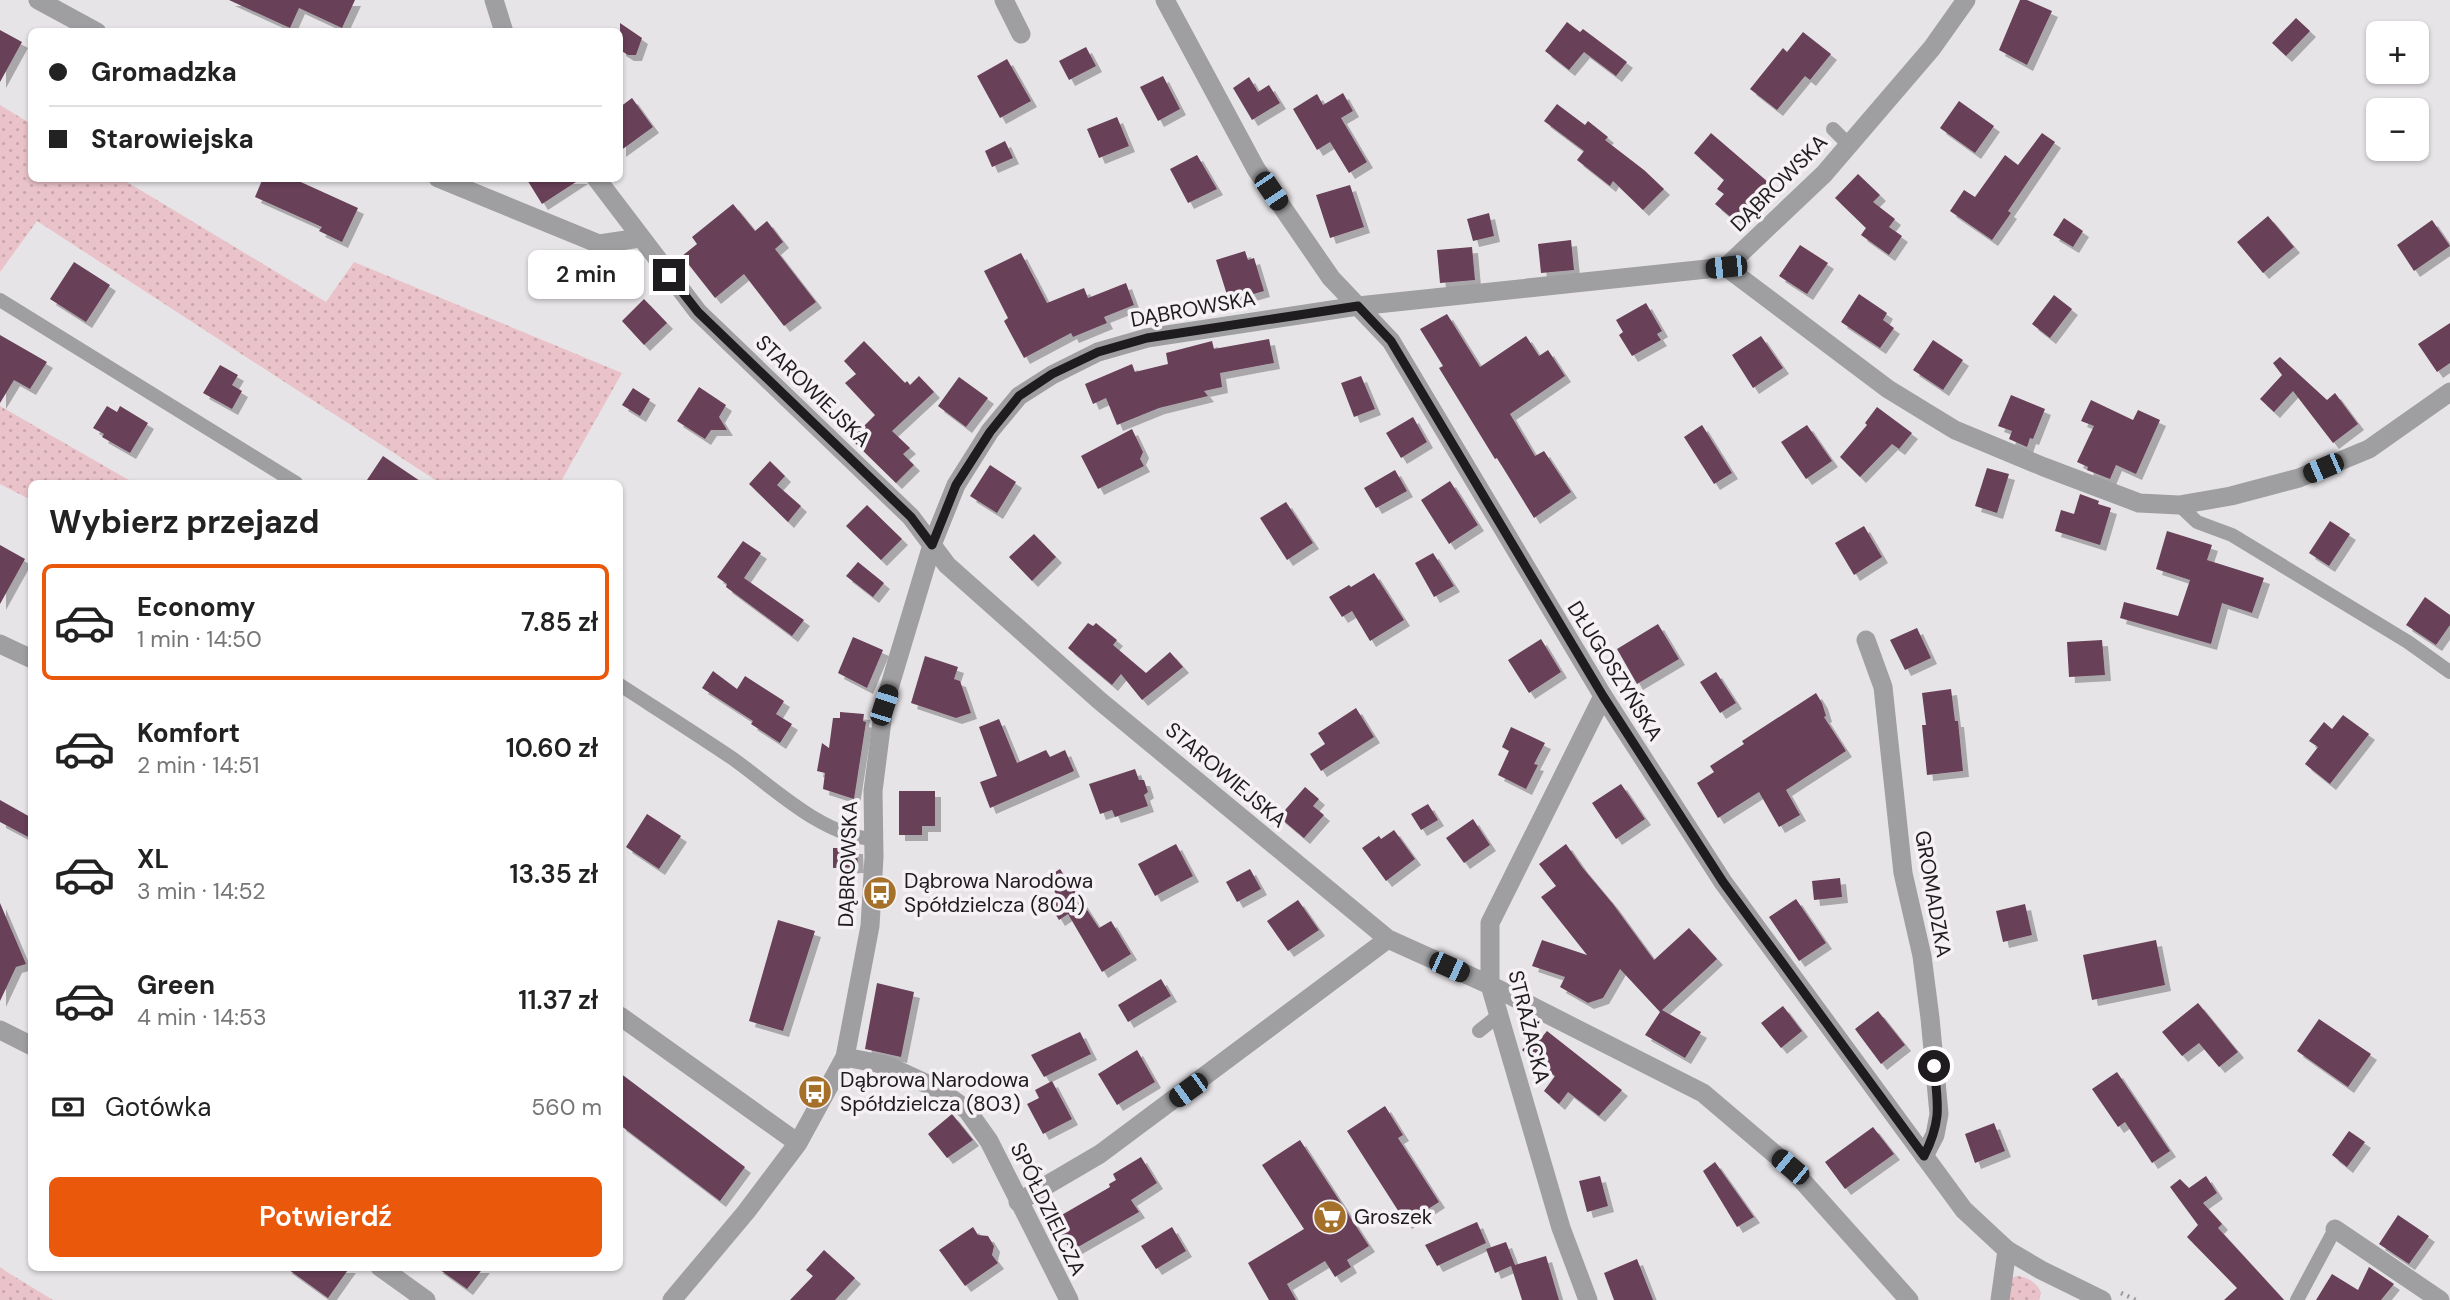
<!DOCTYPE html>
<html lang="pl">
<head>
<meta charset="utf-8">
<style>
  :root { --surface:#fff; --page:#f6f6f6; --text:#222; --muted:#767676; --line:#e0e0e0; --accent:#ea580c }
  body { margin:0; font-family:"DM Sans",sans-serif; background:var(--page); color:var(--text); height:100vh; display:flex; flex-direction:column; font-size:26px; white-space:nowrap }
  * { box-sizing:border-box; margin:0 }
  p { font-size:23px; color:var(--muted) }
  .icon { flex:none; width:38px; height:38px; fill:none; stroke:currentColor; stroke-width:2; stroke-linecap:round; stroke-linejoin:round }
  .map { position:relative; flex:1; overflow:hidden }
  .sheet { position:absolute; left:28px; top:480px; width:595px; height:791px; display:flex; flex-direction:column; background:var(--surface); border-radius:10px; box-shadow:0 2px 5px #0004 }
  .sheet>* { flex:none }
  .guide { position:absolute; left:28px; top:28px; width:595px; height:154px; border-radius:10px; box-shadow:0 2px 5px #0004; display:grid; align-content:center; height:154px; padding:0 21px; background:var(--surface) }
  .tools { position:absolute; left:2366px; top:21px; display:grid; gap:14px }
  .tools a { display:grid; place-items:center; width:63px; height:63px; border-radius:10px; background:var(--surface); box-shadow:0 2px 5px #0004; font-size:35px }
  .end { position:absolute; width:32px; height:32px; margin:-16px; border:9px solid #1e1c1e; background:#fff; box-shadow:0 0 0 4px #fff }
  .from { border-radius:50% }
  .bubble { position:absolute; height:49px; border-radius:10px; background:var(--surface); box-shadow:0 2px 5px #0004; font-size:23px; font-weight:600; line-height:49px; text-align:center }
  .car { position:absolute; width:21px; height:42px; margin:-21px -10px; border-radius:9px; box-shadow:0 0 5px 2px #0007; background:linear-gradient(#222 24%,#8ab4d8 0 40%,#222 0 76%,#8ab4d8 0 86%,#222 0) }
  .guide b { display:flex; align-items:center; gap:24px; height:66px; font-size:26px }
  .guide b+b { border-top:2px solid var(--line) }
  .guide i { width:18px; height:18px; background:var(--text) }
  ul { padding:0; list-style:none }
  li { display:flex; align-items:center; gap:21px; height:116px; margin:0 14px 10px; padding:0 7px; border:4px solid transparent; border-radius:10px }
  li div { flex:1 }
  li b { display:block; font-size:26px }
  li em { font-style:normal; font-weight:600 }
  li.active { border-color:var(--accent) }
  li>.icon { width:63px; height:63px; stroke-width:1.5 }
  h2 { padding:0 21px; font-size:32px; line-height:84px }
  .pay { display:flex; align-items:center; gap:18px; height:77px; padding:0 21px; font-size:26px }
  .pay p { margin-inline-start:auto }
  .primary-button { display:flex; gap:14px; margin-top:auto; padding:14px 21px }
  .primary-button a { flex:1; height:80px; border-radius:10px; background:var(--accent); color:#fff; font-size:28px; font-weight:600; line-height:80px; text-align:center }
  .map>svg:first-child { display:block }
  .grass { fill:url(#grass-dots) }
  .building { fill:#684058; filter:url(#shadow) }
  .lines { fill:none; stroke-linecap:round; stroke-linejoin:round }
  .path { stroke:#9e9b9f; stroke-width:4.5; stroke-dasharray:2 5; stroke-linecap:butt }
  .service { stroke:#9f9ea0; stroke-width:14 }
  .minor { stroke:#9f9ea0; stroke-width:19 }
  .tertiary { stroke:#9f9ea0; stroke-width:19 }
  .route { stroke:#1e1c1e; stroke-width:9 }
  .labels { text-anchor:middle; stroke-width:7; stroke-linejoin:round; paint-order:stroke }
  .street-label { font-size:21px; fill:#1e1c1e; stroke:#f5f1f5 }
  .poi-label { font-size:21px; fill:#1e1c1e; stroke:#f5f1f5; text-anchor:start }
</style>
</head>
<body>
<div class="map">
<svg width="2450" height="1300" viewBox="0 0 2450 1300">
  <defs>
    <pattern id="grass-dots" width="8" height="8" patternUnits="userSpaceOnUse" patternTransform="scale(1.75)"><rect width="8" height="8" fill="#eac2c9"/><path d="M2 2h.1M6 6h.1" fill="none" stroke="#c8a6ac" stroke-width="1.8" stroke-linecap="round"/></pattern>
    <filter id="shadow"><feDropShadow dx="6" dy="6" stdDeviation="0" flood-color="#0004"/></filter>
  </defs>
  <rect width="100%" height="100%" fill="#e7e4e8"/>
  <path class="grass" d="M0,105l31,19 1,54 90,1 204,123 28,-40 268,111 -62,110h-120l-403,-262 -37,51z
    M0,406l134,77h-102l-1,17 -31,-16z
    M0,1267l7,5 46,28h-53z
    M2016,1276c10,0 22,7 25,17l-2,7h-32l3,-21z"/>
  <path class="building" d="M229,0h126l-13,28 -43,-20 -9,20z
    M2020,0h7l25,11 -25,54 -28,-15z
    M2296,18l14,13 -24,25 -14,-13z
    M1567,22l13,10 3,-3 44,33 -11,14 -32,-24 -15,18 -24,-19z
    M620,23l22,15 -6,17h-8l-8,-5z
    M0,30l22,12 -22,40z
    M1803,32l28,22 -21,26 -5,-4 -28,34 -27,-21 33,-41 4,4z
    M1086,47l10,19 -27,14 -10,-19z
    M1007,59l24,42 -31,17 -23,-42z
    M1163,76l17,33 -22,12 -18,-34z
    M1249,77l9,15 11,-7 11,18 -28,17 -19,-32z
    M1343,93l10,18 -12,7 26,44 -18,11 -19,-31 -13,8 -24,-41 24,-15 6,11z
    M632,98l21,29 -33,24v-44z
    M1959,101l35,25 -19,27 -35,-25z
    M1557,104l28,21 3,-4 20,16 -3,3 39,30 20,19 -21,21 -30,-29 -3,5 -33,-26 7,-9 -40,-30z
    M1117,117l12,29 -30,12 -12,-29z
    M1711,133l57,49 -22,26 -2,-2 -11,13 -18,-15 9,-10 -7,-5 7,-9 -30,-27z
    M2042,133l13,9 -47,69 3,2 -19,27 -42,-29 14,-21 11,7 30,-42 13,10z
    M1005,141l8,17 -21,9 -7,-16z
    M1197,155l20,34 -29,14 -18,-34z
    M1858,174l22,21 -7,7 22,17 -6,8 13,9 -13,19 -28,-20 5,-7 -31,-30z
    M263,178h29l66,30 -16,34 -23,-11 3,-4 -67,-30z
    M526,178h56l-40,26z
    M1350,185l14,42 -34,11 -14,-43z
    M733,204l22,27 12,-10 16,21 -8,7 41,53 -32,24 -40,-52 -29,24 -33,-42 15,-12 -5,-7z
    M1489,213l5,23 -21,5 -6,-22z
    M2268,216l26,31 -31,26 -26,-31z
    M2064,218l19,13 -10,16 -20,-12z
    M2432,220l18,26 -36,25 -17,-26z
    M1571,240l3,30 -33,3 -3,-29z
    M1800,245l28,18 -21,31 -28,-18z
    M1472,247l3,33 -35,3 -3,-33z
    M1245,251l3,9 6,-2 10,33 -35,10 -13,-41z
    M1021,253l26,50 37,-15 4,10 38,-15 8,22 -30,12 3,6 -34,14 -2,-4 -47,25 -20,-37 4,-3 -24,-47z
    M74,262l36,23 -24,37 -36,-23z
    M1859,294l28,19 -4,7 11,8 -14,20 -39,-26z
    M2054,295l18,14 -22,29 -18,-14z
    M644,299l23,24 -23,22 -22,-24z
    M1646,303l16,28 -5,3 4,6 -29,16 -13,-21 4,-3 -7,-12z
    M1447,314l33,53 46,-31 13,20 9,-6 17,26 -55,38 25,42 9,-5 27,41 -37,26 -37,-60 -2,1 -56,-91 4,-2 -23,-37z
    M2450,323v40l-13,9 -19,-28z
    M0,335l47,27 -17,27 -16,-9 -14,23z
    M1761,336l22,32 -30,20 -21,-33z
    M1269,339l5,24 -54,10 2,14 -18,4 4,5 -49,12 -42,17 -11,-27 -13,6 -8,-20 47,-20 3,8 33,-8 -2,-11 46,-12 2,8z
    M1933,340l30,20 -20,30 -30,-20z
    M864,341l41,42 2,-2 3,4 9,-9 15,16 -42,39 18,17 -7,6 11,11 -18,18 -45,-44 24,-24 -30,-32 11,-9 -12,-13z
    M2280,357l47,43 8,-7 23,31 -25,19 -40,-52 -19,21 -14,-13 22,-24 -9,-12z
    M220,365l18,10 -6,10 10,6 -10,18 -29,-16z
    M1361,376l14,33 -21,8 -13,-34z
    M959,377l29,21 -22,29 -28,-21z
    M699,387l27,18 -7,12 8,13h-16l-6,9 -28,-18z
    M633,388l17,11 -10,17 -18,-11z
    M2011,395l34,14 -12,30 -3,-1 -3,9 -18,-8 3,-8 -14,-5z
    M2091,400l42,20 5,-10 22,10 -24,54 -20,-9 -6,14 -23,-9 1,-3 -11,-5 17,-36 -13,-5z
    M107,406l10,6 3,-6 28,17 -18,30 -28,-16 2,-3 -11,-6z
    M1877,407l35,26 -13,16 -7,-5 -32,33 -20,-20 27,-32 -2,-2z
    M1413,417l14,25 -26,16 -15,-25z
    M1702,425l30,48 -18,11 -30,-47z
    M1807,425l25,36 -26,18 -25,-37z
    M1132,429l11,23 -3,7 4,7 -46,23 -17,-33z
    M383,456l40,27h-58z
    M770,461l15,15 -8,9 24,21 -13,16 -39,-38z
    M990,465l26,17 -19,31 -27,-17z
    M1987,468l22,6 -12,39 -22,-7z
    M1395,470l12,21 -31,17 -12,-20z
    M1450,481l28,44 -29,19 -28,-44z
    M2080,494l19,7 -1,3 13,4 -11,37 -45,-14 6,-21 13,4z
    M1286,502l27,41 -26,17 -27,-42z
    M867,505l35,34 -21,21 -35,-34z
    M2330,521l20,13 -21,32 -20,-13z
    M1864,526l18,31 -28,18 -19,-32z
    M2167,531l45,14 -5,15 57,18 -12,35 -30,-10 -11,41 -91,-26 4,-16 54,14 12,-36 -34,-11z
    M1034,534l22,23 -24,24 -23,-24z
    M743,541l18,12 -17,25 60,42 -12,16 -66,-49 1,-3 -10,-7z
    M0,545l25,14 -25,45z
    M1433,553l21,33 -20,11 -19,-34z
    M858,562l26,21 -11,14 -27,-21z
    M1374,573l30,47 -34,21 -18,-30 -10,6 -13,-20 20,-12 2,2z
    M2425,597l25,18v10l-14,20 -30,-20z
    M1088,623l5,3 3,-3 21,17 -4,5 33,28 24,-21 13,15 -41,33 -21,-26 -9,11 -44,-37z
    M1658,624l21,35 -42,25 -20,-35z
    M1917,628l14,30 -26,12 -15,-30z
    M853,637l30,13 -16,38 -29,-15z
    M1541,639l20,33 -32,21 -21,-33z
    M2102,640l3,35 -36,2 -2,-35z
    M925,656l33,11 -4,12 6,2 11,32 -15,5 -45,-15z
    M713,671l24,18 8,-13 39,25 -8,13 16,10 -12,19 -29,-19 2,-3 -51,-33z
    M1716,672l20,31 -16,10 -20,-31z
    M1951,689l4,32h3l5,50 -36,4 -5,-50h4l-4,-32z
    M1816,693l6,10 4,13 -2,1 22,34 -60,39 14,25 -21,12 -20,-35 -41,26 -21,-35 17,-11 -4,-6 34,-22 -2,-3z
    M1356,708l18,29 -53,34 -11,-17 15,-10 -7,-11z
    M840,712l24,2 -1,7 3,1 -12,77 -31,-10 2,-16 -8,-2 5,-28 7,5 4,-30h7z
    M2343,715l26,19 -39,50 -25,-20 13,-17 -9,-6 15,-19 8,7z
    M999,719l18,44 29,-13 4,7 15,-7 9,21 -84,37 -10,-26 17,-6 -18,-49z
    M1511,727l34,16 -11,21 4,1 -12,24 -28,-14 11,-24 -7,-4z
    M1135,769l4,11h5l4,12 -4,3 4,11 -33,11 -3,-7 -12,4 -11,-30z
    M1621,784l24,35 -29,20 -24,-36z
    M1305,787l14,12 -6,7 11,9 -20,23 -25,-21z
    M899,791h36v35h-13v9h-23z
    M0,800l32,18v21l-32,-17z
    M1428,804l10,16 -17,10 -10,-16z
    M647,814l34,22 -22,33 -33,-22z
    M1473,819l17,26 -26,18 -18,-25z
    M1394,830l21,29 -29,22 -24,-33 17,-12 2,3z
    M1176,844l17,32 -38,20 -17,-32z
    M1566,844l16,23 31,37 41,56 35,-32 28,31 -55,51 39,22 -16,26 -40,-23 15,-23 -40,-43 -17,29 -15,5 -28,-16 5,-10 -33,-11 10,-26 45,15 -46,-58 15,-11 -17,-22z
    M833,848h24l1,19 -25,1z
    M1060,869l39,59 12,-7 20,33 -29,18 -34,-58 -9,6 -11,-18 10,-5 -12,-19z
    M1250,869l11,20 -24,13 -11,-20z
    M1840,878l2,19 -28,3 -2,-19z
    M1796,899l30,44 -27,18 -30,-44z
    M1298,900l21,30 -31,21 -21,-30z
    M0,903l26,61 -10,3 -16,34z
    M2025,904l7,31 -29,7 -7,-31z
    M778,920l37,11 -32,100 -34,-10z
    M2156,940l9,45 -73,15 -9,-45z
    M1161,979l10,17 -43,26 -10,-17z
    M877,983l37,9 -13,65 -36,-8z
    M2198,1003l40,49 -19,15 -20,-24 -17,13 -20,-24z
    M1783,1006l19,25 -21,17 -20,-25z
    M1878,1011l27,34 -24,19 -26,-35z
    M2319,1019l52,35 -23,33 -51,-36z
    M1547,1031l75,59 -23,26 -31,-24 -9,12 -15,-13 11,-15 -33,-26 14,-17 6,4z
    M1080,1032l11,22 -47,23 -13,-22z
    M1137,1050l18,32 -38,23 -19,-31z
    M2117,1072l53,79 -18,12 -27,-41 -7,5 -26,-38z
    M620,1073l125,94 -25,34 -100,-76z
    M1052,1081l20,38 -29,15 -16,-30 12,-6 -4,-8z
    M1385,1106l18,29 -5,3 41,64 -33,21 -59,-92z
    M952,1114l21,26 -26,18 -19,-24z
    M1994,1123l11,28 -30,12 -10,-29z
    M1873,1127l21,27 -49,35 -20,-27z
    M2349,1131l16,11 -18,25 -15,-12z
    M1300,1140l69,106 -22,14 4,7 -16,10 -10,-16 -38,23 9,16h-27l-21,-37 56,-34 -42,-64z
    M1141,1157l16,26 -26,17 8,12 -68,39 -18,-31 57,-33 -1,-3 7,-4 -3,-6z
    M1715,1162l39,55 -17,10 -34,-56z
    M1600,1176l8,30 -21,6 -8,-31z
    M2206,1176l11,17 -14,10 19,21 -4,4 66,72h-60l13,-12 -50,-51 11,-12 -28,-38 10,-8 9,9z
    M2398,1215l31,21 -20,28 -30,-20z
    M1477,1222l9,21 -49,23 -12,-21z
    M973,1227l5,8 10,1 6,10 -2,9 6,8 -33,23 -26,-36z
    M1172,1227l14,24 -30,18 -15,-23z
    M1506,1242l9,23 31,-9 13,44h-37l-11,-34 -16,7 -9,-24z
    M824,1250l31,28 -20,22h-45l23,-24 -7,-6z
    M1637,1259l16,41h-39l-10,-27z
    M285,1267h65l-22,31z
    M436,1267h48l-17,22z
    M2369,1267l25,17 -13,16h-65l16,-26 26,16z"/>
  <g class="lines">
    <path class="path" d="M2121,1293l15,7"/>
    <path class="service" d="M1833,129l16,16
      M0,300l296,183
      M2179,505l18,17 35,13 176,107 42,30
      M620,685c37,24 75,48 112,73 41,29 90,78 141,81
      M1479,1031l20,-16
      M2297,1300l38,-71"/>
    <path class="minor" d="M38,0l59,32
      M494,0l10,32
      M1004,0l17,34
      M438,178l161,66 41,-6
      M596,178l102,134 213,205 36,48 153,136 288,238 102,46 213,108 87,74 119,133
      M1726,267l162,122 67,41 89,37 95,36 40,2 52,-9 68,-18 70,-29 81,-57
      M1866,640l17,47 20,186 19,83 8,62 9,96 -4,21 -11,21
      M0,644l32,15
      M620,1016l178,127
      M0,1030l32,16
      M845,1057l41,8 52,24 29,21 22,31 80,159
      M1018,1202l82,-48 288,-215
      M2335,1229l105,71
      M2007,1250l34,20 61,30
      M380,1267l46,33
      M672,1300l74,-88 52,-69 47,-86 25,-131 4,-69 -1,-66 11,-86 48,-160 24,-60 34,-54 29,-35 33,-21 46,-23 49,-14 211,-32 368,-39 98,-93 108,-126 34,-48
      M1588,1300l-27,-72 -71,-243v-62l113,-227"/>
    <path class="tertiary" d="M1165,0l91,169 75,109 60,63 212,355 120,186 241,328 43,40 -7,50"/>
  </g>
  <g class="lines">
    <path class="route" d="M669,275l29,37 213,205 21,28 24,-60 34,-53 29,-36 33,-22 46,-22 49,-14 211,-32 33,35 212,355 120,186 201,274c18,-36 14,-51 10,-90"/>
  </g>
  <defs>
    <g id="bus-disc" transform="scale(1.75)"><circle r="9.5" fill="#a5712a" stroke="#f5f1f5"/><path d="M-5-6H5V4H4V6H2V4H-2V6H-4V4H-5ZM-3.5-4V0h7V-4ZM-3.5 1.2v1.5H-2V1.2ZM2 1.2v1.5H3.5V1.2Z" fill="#fff"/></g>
    <g id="supermarket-disc" transform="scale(1.75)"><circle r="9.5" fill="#a5712a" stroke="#f5f1f5"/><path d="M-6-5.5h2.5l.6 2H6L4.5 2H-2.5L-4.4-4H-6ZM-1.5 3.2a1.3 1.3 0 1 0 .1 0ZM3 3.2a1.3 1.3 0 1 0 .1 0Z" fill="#fff"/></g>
  </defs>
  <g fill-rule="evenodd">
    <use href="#bus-disc" x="880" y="893"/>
    <use href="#bus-disc" x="815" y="1092"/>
    <use href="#supermarket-disc" x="1330" y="1217"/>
  </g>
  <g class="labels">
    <g class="street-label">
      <text transform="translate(1779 183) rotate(-45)" y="7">DĄBROWSKA</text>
      <text transform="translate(1193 309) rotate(-10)" y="7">DĄBROWSKA</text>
      <text transform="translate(813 391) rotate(44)" y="7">STAROWIEJSKA</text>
      <text transform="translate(1615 671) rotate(58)" y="7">DŁUGOSZYŃSKA</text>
      <text transform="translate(1226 775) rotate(40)" y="7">STAROWIEJSKA</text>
      <text transform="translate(848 864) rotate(-88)" y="7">DĄBROWSKA</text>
      <text transform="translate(1933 894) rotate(80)" y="7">GROMADZKA</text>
      <text transform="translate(1529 1027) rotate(76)" y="7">STRAŻACKA</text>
      <text transform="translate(1048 1209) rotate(64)" y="7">SPÓŁDZIELCZA</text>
    </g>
    <g class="poi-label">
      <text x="904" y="888">Dąbrowa Narodowa<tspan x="904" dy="24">Spółdzielcza (804)</tspan></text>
      <text x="840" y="1087">Dąbrowa Narodowa<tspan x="840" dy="24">Spółdzielcza (803)</tspan></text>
      <text x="1354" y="1224">Groszek</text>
    </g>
  </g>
</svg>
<div class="tools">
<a>+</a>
<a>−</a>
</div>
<i class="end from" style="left:1934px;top:1066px"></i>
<i class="end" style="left:669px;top:275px"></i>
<div class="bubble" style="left:528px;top:250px;width:116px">2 min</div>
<i class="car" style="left:1271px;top:191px;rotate:146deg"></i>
<i class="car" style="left:1726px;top:267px;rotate:264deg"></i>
<i class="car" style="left:2323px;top:468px;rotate:247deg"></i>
<i class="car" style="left:884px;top:705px;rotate:18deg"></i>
<i class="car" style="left:1449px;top:967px;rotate:114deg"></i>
<i class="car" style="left:1188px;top:1090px;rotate:234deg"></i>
<i class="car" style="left:1790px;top:1167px;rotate:310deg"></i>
<div class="guide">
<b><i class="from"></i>Gromadzka</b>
<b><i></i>Starowiejska</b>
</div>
<section class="sheet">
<h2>Wybierz przejazd</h2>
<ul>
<li class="active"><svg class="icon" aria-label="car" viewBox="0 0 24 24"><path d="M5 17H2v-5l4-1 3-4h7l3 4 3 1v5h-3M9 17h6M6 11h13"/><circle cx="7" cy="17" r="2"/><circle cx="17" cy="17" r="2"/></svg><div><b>Economy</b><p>1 min · 14:50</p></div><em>7.85 zł</em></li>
<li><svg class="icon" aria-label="car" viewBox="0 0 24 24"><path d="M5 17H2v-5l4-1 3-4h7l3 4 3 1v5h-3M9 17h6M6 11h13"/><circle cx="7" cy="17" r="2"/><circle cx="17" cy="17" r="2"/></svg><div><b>Komfort</b><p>2 min · 14:51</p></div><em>10.60 zł</em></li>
<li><svg class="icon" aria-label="car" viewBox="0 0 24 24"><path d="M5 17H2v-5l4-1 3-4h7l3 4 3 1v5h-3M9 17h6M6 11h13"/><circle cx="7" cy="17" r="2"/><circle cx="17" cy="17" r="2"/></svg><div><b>XL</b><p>3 min · 14:52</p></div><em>13.35 zł</em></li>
<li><svg class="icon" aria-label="car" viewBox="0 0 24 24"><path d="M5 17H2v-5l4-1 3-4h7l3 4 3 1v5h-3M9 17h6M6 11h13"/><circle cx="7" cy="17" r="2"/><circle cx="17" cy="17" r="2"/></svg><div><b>Green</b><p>4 min · 14:53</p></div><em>11.37 zł</em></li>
</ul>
<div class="pay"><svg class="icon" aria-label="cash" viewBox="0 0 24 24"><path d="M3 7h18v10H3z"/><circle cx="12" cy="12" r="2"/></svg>Gotówka<p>560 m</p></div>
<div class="primary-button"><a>Potwierdź</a></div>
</section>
</div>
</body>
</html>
